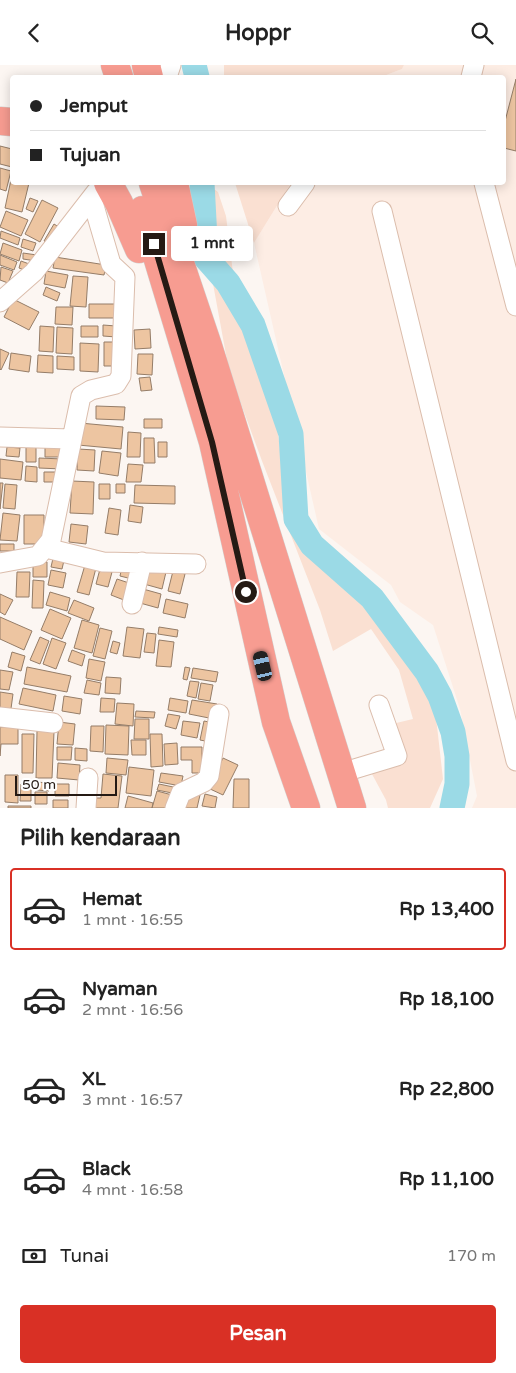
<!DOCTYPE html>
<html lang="id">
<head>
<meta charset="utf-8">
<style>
  :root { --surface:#fff; --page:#f6f6f6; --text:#222; --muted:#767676; --line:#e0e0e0; --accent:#d93025 }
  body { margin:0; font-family:"Varela Round",sans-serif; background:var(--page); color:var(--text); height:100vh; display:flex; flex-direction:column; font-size:19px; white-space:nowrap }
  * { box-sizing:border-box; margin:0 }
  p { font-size:16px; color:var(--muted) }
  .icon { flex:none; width:28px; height:28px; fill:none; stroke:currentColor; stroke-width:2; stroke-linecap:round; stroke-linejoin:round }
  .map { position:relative; height:743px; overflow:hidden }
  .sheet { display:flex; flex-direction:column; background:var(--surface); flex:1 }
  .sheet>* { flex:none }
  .hud { position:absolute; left:10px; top:10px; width:496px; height:110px; border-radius:5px; box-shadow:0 2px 12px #0003; display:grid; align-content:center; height:110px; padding:0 20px; background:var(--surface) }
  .scale { position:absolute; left:15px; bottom:12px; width:102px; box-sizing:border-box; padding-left:5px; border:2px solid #251a14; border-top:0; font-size:14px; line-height:18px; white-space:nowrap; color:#251a14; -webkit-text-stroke:4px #fff; paint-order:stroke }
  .end { position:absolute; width:22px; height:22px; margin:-11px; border:6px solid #251a14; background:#fff; box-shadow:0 0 0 2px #fff }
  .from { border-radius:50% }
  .bubble { position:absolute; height:35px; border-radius:5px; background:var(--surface); box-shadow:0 2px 12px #0003; font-size:16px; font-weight:800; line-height:35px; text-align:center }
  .car { position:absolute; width:15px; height:30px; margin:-15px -8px; border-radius:6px; box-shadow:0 0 4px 1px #0007; background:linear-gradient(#222 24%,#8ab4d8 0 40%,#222 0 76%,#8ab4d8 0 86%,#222 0) }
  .hud b { display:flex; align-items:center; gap:18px; height:48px; font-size:19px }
  .hud b+b { border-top:1px solid var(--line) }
  .hud i { width:12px; height:12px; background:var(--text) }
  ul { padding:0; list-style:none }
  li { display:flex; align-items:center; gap:15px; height:82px; margin:0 10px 8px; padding:0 10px; border:2px solid transparent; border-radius:5px }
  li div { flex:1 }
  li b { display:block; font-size:19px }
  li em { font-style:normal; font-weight:800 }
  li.active { border-color:var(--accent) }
  li>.icon { width:45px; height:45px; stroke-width:1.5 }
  h2 { padding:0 20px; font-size:22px; line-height:60px }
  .pay { display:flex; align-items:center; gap:12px; height:55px; padding:0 20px; font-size:19px }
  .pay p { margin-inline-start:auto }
  .primary-button { display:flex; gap:10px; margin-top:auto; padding:10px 20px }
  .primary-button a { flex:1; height:58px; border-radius:5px; background:var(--accent); color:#fff; font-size:20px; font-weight:800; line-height:58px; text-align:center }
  header { display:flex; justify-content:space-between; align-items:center; height:65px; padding:0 20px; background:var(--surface); font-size:22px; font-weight:800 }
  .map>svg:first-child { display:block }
  .built { fill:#fdede4 }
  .green { fill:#fae0d2 }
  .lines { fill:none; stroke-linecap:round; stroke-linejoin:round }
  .river { stroke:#9bdae6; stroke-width:25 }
  .building { fill:#edc5a1; stroke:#957d68 }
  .minor-casing { stroke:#dbbdac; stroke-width:21 }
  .highway-casing { stroke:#d3d1d0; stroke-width:29 }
  .minor { stroke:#fff; stroke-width:19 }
  .highway { stroke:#f79c91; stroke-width:28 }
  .route { stroke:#251a14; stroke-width:6 }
</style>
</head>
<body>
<header><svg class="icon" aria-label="back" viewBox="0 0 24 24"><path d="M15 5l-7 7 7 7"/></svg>Hoppr<svg class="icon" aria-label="search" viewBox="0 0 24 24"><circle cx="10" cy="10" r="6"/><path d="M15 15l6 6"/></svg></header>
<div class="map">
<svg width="516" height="743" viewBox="0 0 516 743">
  <rect width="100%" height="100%" fill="#fcf6f2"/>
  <path class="built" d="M404,0h112v743h-44l5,-12 -17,-87 -27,-84 -33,-23 -9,-17 -72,-56 -65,-286 37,-60h213v-106h-123l21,-8z"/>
  <path class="green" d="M224,0h180l-2,4 -21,8h-157z
    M199,118h7l12,9 8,24 9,73 41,125 11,100 30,40 77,61 38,67 11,97 -13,29h-42l-2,-8 -20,-37 24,-12 2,-27 21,-5 -14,-49 -28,-41 -38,22 -13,-41 -58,-149 -33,-90 -22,-120z
    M235,118h56l-37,60z"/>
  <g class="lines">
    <path class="river" d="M194,0l3,12
      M202,118l4,75 22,25 25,42 38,109 5,85 16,26 60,53 55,74 13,24 13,36 4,24v28l-5,24"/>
  </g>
  <path class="building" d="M516,14v72l-12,-3v-23z
    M0,81l12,3v18l-12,-3z
    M0,103l11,3 -5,20 -6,-2z
    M12,110v8h17l-7,29 -17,-4z
    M30,133l8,3 -5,11 -7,-3z
    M42,135l16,8 -18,34 -15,-8z
    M6,146l22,9 -7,16 -21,-9z
    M54,159l8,5 -10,17 -8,-5z
    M1,166l19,7 -2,7 -18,-7z
    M23,174l13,4 -3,8 -12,-4z
    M3,178l19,7 -3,11 -19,-7z
    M23,188l14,2 -1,6 -13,-2z
    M0,190l17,7 -3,8 -14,-5z
    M55,192l51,8 -2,10 -51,-7z
    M21,196l11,4 -3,7 -10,-4z
    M1,202l12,4 -5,12 -8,-3z
    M46,206l22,4 -3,13 -21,-4z
    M73,211l15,1 -2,30 -16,-1z
    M46,222l14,6 -3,8 -14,-6z
    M13,234l26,13 -10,18 -25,-13z
    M89,239h28v14h-28z
    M56,242h17l-1,18 -17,-1z
    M103,260l13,1v11l-13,-1z
    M40,261l14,1 -1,25 -14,-1z
    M81,261h17v11h-17z
    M57,262l16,1 -1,26 -16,-1z
    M150,264l1,19 -16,1 -1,-19z
    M104,277h14v24h-14z
    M80,278l19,1 -1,28 -18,-1z
    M0,284l9,4 -8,17 -1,-1z
    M11,288l20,3 -2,16 -20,-3z
    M138,289h15l-1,21 -15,-1z
    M38,290l15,1v17l-16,-1z
    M57,291l17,1v13l-17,-1z
    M150,312l2,13 -11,1 -2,-13z
    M96,341l29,1 -1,13 -28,-1z
    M144,354h18v9h-18z
    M80,358l43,4 -2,22 -43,-4z
    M128,367l13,1 -1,24h-13z
    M144,373h10l1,25h-11z
    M45,377h19v15h-19z
    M158,377h9v15h-9z
    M26,378l10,1v18h-10z
    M7,382l13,1 -1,9 -13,-1z
    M78,384l17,1 -1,21 -17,-1z
    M102,386l19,2 -3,23 -19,-3z
    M39,393l24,1 -1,10 -23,-1z
    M0,394l23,3 -2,18 -21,-2z
    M128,399l15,1 -2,17h-15z
    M26,401l11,1v15l-12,-1z
    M44,407h14v10h-14z
    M72,416l22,1 -1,32 -23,-1z
    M0,418h3l-3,26z
    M5,419l12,1 -2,24 -12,-1z
    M99,419h11v15h-11z
    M116,419h9v9h-9z
    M135,420l40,1v18l-41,-1z
    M130,440l13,2 -2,16 -13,-2z
    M109,443l12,2 -3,25 -13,-2z
    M3,448l17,2 -3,26 -17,-1z
    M24,450h20v29h-20z
    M71,459l17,2 -2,18 -17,-2z
    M0,479h14v7h-14z
    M54,489l11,2 -3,13 -11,-2z
    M33,497h14v15h-14z
    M85,500l11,3 -7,27 -12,-3z
    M122,502l12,3 -2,9 -12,-3z
    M148,503l18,4 -4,17 -18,-5z
    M100,504l12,3 -4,15 -12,-3z
    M51,505l15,3 -3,15 -15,-3z
    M173,506l12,3 -5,20 -12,-3z
    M17,507h13l-1,25h-13z
    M117,514l18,6 -6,17 -18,-7z
    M33,515l11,1 -1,27h-11z
    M143,524l18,5 -3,14 -18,-5z
    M50,527l20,6 -3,13 -21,-6z
    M0,529l13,6 -8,15 -5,-3z
    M166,534l22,5 -3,14 -22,-5z
    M74,535l20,8 -5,13 -21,-8z
    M50,544l21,9 -9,21 -21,-9z
    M0,552l32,14 -8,19 -24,-11z
    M82,555l17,5 -7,28 -18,-5z
    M127,562l17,2 -4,29 -17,-2z
    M159,562l19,3 -1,7 -19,-3z
    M100,563l12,3 -7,28 -12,-3z
    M147,568l9,1 -2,19 -10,-1z
    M40,572l9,4 -9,23 -10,-4z
    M52,573l14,5 -10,26 -13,-5z
    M159,575l15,2 -3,25 -15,-1z
    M113,576l7,2 -3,11 -7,-2z
    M72,585l13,5 -3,11 -14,-5z
    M12,587l13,4 -4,15 -13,-4z
    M89,594l16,3 -4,19 -15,-3z
    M27,602l44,9 -4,16 -43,-8z
    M185,602l5,1 -3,12 -4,-1z
    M193,603l25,4 -2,10 -25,-4z
    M0,605l13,2 -4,18 -9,-1z
    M106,612l15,1 -1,16 -15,-1z
    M87,615l14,3 -2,12 -15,-2z
    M190,616l9,1 -3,16 -9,-2z
    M201,618l12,2 -3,16 -12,-2z
    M23,623l33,7 -3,16 -34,-7z
    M0,627l13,2 -3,22 -10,-1z
    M64,631l18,3 -2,15 -18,-3z
    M101,633l14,1 -1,13h-14z
    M170,633l18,3 -2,12 -18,-3z
    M192,635l25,4 -3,15 -25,-5z
    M117,638l17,1 -1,22 -18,-2z
    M136,646l19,1 -1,6 -19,-1z
    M168,649l12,2 -4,13 -11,-3z
    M135,654h14v20h-15z
    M183,656l17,2 -3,15 -16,-3z
    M204,656l10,2 -4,19 -10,-2z
    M59,657l16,2 -2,21 -16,-1z
    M106,660l23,1 -1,29 -23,-1z
    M91,661h13l-1,26 -13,-1z
    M0,662h18v17h-17l-1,12z
    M37,666l17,1 -2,46h-16z
    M22,669h12l-1,39h-11z
    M150,669h12l1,32 -12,1z
    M131,675h15v15h-14z
    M177,678l1,21 -13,1 -1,-21z
    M57,682h15l-1,13h-14z
    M181,682h21v26h-10v-13h-11z
    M75,683l12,1v12l-12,-1z
    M107,693l21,2 -2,15 -20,-2z
    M223,693l15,7 -15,30 -15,-7z
    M58,698l22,2 -1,15 -22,-2z
    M129,702l25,3 -3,26 -25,-3z
    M161,708l22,3 -2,10 -22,-4z
    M103,709l19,2 -4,32h-23l1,-10h5z
    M5,710h13v28l-13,-1z
    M234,714h15v29h-16z
    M36,717l13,1v8l-13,-1z
    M21,719h10v17h-11z
    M55,719h14v12h-14z
    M159,719l19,4 -1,6 -20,-4z
    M157,726l19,5 -3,12h-21z
    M185,726l15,4 -3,13h-16z
    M35,727h12v12h-12z
    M205,729l12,3 -2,11 -13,-2z
    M128,731l25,7 -1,5h-27z
    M53,735h15v8h-15z
    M8,741h23v2h-23z"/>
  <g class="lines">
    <g class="minor-casing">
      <path id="minor" d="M167,12l4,-12
        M471,12l3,-12
        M484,118l32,123
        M288,141l17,-23
        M382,146l134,550
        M0,237l34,-30 62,-80
        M0,372l72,2
        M46,483l57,14 93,2
        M0,498l38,-7 13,-16 30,-144 10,-6 25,-6 5,-8 4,-99 -14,-13 -19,-65
        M132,539l10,-42
        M0,652l53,6
        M341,708l56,-17 -18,-51
        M86,743l2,-30
        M175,743l6,-15 23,-11 5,-6 10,-62"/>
    </g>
    <g class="highway-casing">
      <path id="highway" d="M115,0l4,12
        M146,0l3,12
        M0,56l12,1
        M108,118l11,20 20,46
        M153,118l55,163 144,462
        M174,118l9,42
        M143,145l70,232 63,280 30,86"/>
    </g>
    <use href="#minor" class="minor"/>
    <use href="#highway" class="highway"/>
  </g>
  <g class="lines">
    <path class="route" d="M154,179l58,198 34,150"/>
  </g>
</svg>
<div class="scale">50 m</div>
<i class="end from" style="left:246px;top:527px"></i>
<i class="end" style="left:154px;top:179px"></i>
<div class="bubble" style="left:171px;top:161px;width:82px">1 mnt</div>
<i class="car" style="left:263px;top:601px;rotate:347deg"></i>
<div class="hud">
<b><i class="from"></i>Jemput</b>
<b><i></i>Tujuan</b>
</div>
</div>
<section class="sheet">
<h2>Pilih kendaraan</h2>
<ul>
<li class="active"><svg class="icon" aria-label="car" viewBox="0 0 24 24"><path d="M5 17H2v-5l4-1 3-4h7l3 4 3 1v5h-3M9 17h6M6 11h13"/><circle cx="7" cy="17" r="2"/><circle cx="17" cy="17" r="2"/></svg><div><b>Hemat</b><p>1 mnt · 16:55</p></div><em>Rp 13,400</em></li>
<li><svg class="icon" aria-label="car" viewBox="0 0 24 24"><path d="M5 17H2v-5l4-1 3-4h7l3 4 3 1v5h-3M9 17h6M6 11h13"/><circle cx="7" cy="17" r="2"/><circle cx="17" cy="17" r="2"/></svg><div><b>Nyaman</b><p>2 mnt · 16:56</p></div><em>Rp 18,100</em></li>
<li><svg class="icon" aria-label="car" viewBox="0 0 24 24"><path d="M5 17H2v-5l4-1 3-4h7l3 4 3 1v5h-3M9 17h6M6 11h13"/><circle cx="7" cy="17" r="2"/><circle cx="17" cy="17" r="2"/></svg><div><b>XL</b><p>3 mnt · 16:57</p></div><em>Rp 22,800</em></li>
<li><svg class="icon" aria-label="car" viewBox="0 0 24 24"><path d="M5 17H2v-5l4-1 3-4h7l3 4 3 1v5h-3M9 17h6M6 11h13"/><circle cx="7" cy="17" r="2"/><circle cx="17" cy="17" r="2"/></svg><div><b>Black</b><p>4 mnt · 16:58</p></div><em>Rp 11,100</em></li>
</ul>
<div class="pay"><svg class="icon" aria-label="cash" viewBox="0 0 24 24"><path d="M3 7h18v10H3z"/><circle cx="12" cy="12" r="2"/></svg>Tunai<p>170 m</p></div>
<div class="primary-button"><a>Pesan</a></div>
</section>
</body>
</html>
